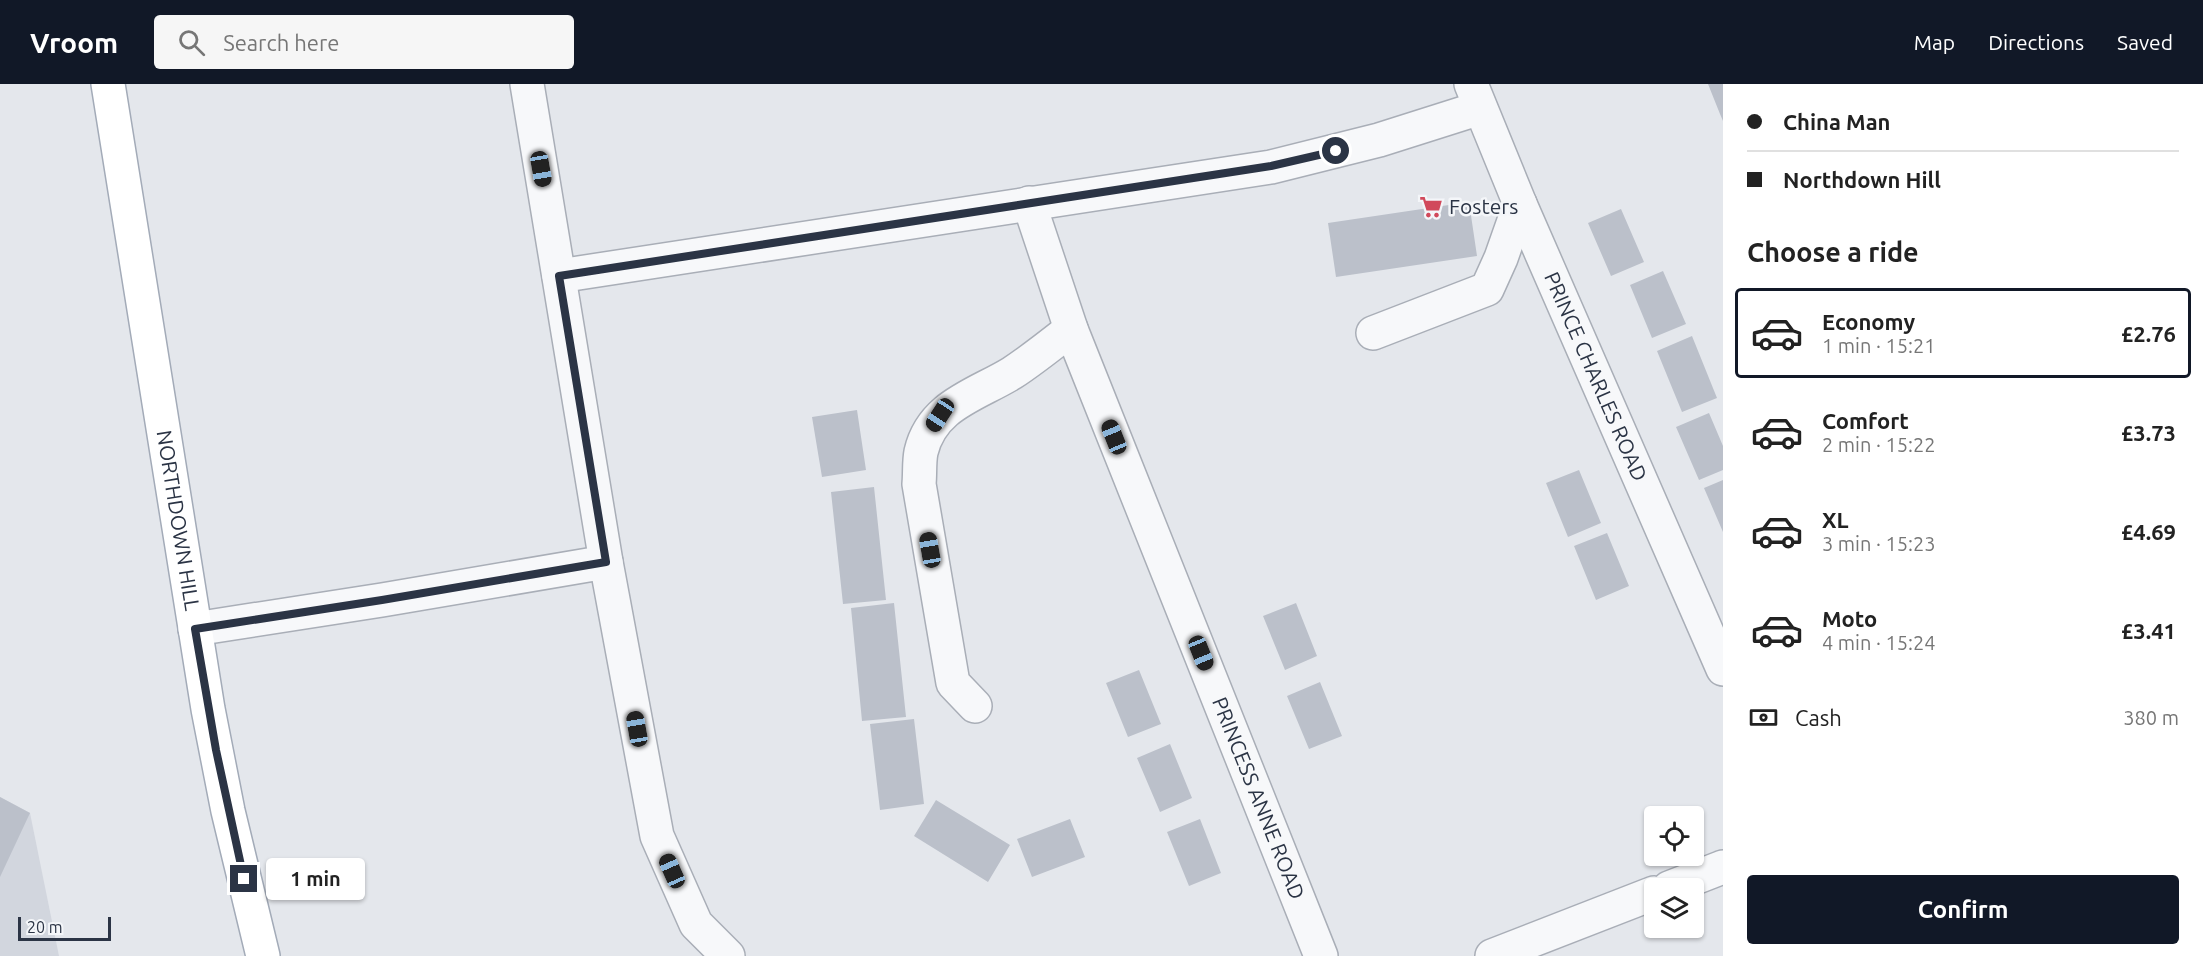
<!DOCTYPE html>
<html lang="en">
<head>
<meta charset="utf-8">
<style>
  :root { --surface:#fff; --page:#f6f6f6; --text:#222; --muted:#767676; --line:#e0e0e0; --accent:#111827 }
  body { margin:0; font-family:Ubuntu,sans-serif; background:var(--page); color:var(--text); height:100vh; display:flex; flex-direction:column; font-size:22px; white-space:nowrap }
  * { box-sizing:border-box; margin:0 }
  p { font-size:20px; color:var(--muted) }
  .icon { flex:none; width:33px; height:33px; fill:none; stroke:currentColor; stroke-width:2; stroke-linecap:round; stroke-linejoin:round }
  .map { position:relative; flex:1; overflow:hidden }
  .details { display:flex; flex-direction:column; background:var(--surface); width:480px }
  .details>* { flex:none }
  .hud { display:grid; align-content:center; height:132px; padding:0 24px; background:var(--surface) }
  .tools { position:absolute; left:1644px; top:722px; display:grid; gap:12px }
  .tools a { display:grid; place-items:center; width:60px; height:60px; border-radius:6px; background:var(--surface); box-shadow:0 2px 4px #0004; font-size:30px }
  .scale { position:absolute; left:18px; bottom:15px; width:93px; box-sizing:border-box; padding-left:6px; border:3px solid #2b3445; border-top:0; font-size:16px; line-height:21px; white-space:nowrap; color:#2b3445; -webkit-text-stroke:4px #f4f6f9; paint-order:stroke }
  .end { position:absolute; width:27px; height:27px; margin:-14px; border:8px solid #2b3445; background:#fff; box-shadow:0 0 0 3px #fff }
  .from { border-radius:50% }
  .bubble { position:absolute; height:42px; border-radius:6px; background:var(--surface); box-shadow:0 2px 4px #0004; font-size:20px; font-weight:700; line-height:42px; text-align:center }
  .car { position:absolute; width:18px; height:36px; margin:-18px -9px; border-radius:8px; box-shadow:0 0 4px 2px #0007; background:linear-gradient(#222 24%,#8ab4d8 0 40%,#222 0 76%,#8ab4d8 0 86%,#222 0) }
  .hud b { display:flex; align-items:center; gap:21px; height:57px; font-size:22px }
  .hud b+b { border-top:2px solid var(--line) }
  .hud i { width:15px; height:15px; background:var(--text) }
  ul { padding:0; list-style:none }
  li { display:flex; align-items:center; gap:18px; height:90px; margin:0 12px 9px; padding:0 12px; border:3px solid transparent; border-radius:6px }
  li div { flex:1 }
  li b { display:block; font-size:22px }
  li em { font-style:normal; font-weight:700 }
  li.on { border-color:var(--accent) }
  li>.icon { width:54px; height:54px; stroke-width:1.5 }
  h2 { padding:0 24px; font-size:27px; line-height:72px }
  .pay { display:flex; align-items:center; gap:15px; height:66px; padding:0 24px; font-size:22px }
  .pay p { margin-inline-start:auto }
  .primary-button { display:flex; gap:12px; margin-top:auto; padding:12px 24px }
  .primary-button a { flex:1; height:69px; border-radius:6px; background:var(--accent); color:#fff; font-size:24px; font-weight:700; line-height:69px; text-align:center }
  header { display:flex; align-items:center; gap:36px; box-sizing:border-box; height:84px; padding:0 30px; background:var(--accent); color:#fff }
  header strong { font-size:28px }
  nav { display:flex; gap:33px; margin-inline-start:auto; font-size:21px }
  .search { width:420px; height:54px; background:var(--page); display:flex; align-items:center; gap:15px; box-sizing:border-box; padding:0 21px; border-radius:6px; color:var(--muted); font-size:22px }
  main { display:flex; flex:1; min-height:0 }
  .map>svg:first-child { display:block }
  .built { fill:#d2d6de }
  .building { fill:#bbc0ca }
  .lines { fill:none; stroke-linecap:round; stroke-linejoin:round }
  .minor-casing { stroke:#a9aeb7; stroke-width:36 }
  .major-casing { stroke:#a3abb8; stroke-width:36 }
  .minor { stroke:#f7f8fa; stroke-width:33 }
  .major { stroke:#fff; stroke-width:33 }
  .route { stroke:#2b3445; stroke-width:8 }
  .labels { text-anchor:middle; stroke-width:5; stroke-linejoin:round; paint-order:stroke }
  .poi-label { font-size:21px; fill:#2b3445; stroke:#f4f6f9; text-anchor:start }
  .street-label { font-size:21px; fill:#2b3445; stroke:#f4f6f9 }
</style>
</head>
<body>
<header>
<strong>Vroom</strong>
<div class="search"><svg class="icon" aria-label="search" viewBox="0 0 24 24"><circle cx="10" cy="10" r="6"/><path d="M15 15l6 6"/></svg>Search here</div>
<nav><a>Map</a><a>Directions</a><a>Saved</a></nav>
</header>
<main>
<div class="map">
<svg width="1723" height="872" viewBox="0 0 1723 872">
  <rect width="100%" height="100%" fill="#e4e7ec"/>
  <path class="built" d="M0,713l30,16 29,143h-59z"/>
  <path class="building" d="M1708,0h15v37l-3,-7z
    M1469,118l8,54 -141,21 -8,-54z
    M1621,125l23,53 -33,14 -23,-53z
    M1663,187l23,53 -34,14 -22,-53z
    M1692,252l25,62 -35,14 -25,-61z
    M857,326l9,60 -44,7 -10,-60z
    M1709,329l14,33v24l-24,10 -23,-53z
    M1579,386l22,53 -33,14 -22,-54z
    M1723,396v52l-19,-44z
    M874,403l12,113 -43,4 -12,-112z
    M1607,449l22,53 -33,14 -22,-54z
    M894,519l12,114 -44,4 -11,-113z
    M1296,519l21,53 -32,14 -22,-54z
    M1139,586l22,54 -33,13 -22,-54z
    M1320,598l22,54 -33,13 -22,-53z
    M914,635l10,85 -44,6 -10,-86z
    M1170,660l22,54 -32,14 -23,-54z
    M0,713l30,16 -30,64z
    M936,716l74,45 -22,37 -74,-46z
    M1070,735l15,38 -53,20 -15,-38z
    M1200,735l21,54 -32,13 -22,-54z"/>
  <g class="lines">
    <g class="minor-casing">
      <g id="minor">
        <path d="M527,0l79,478 51,274 39,88 32,32"/>
        <path id="s1" d="M1471,0l49,120 203,465"/>
        <path id="s2" d="M1029,119l42,126 250,627"/>
        <path d="M559,192l712,-109 108,-27 101,-32"/>
        <path d="M1373,249l114,-44 14,-31 19,-54"/>
        <path d="M195,545l187,-29 224,-38"/>
        <path d="M975,622l-22,-23 -34,-199c1,-10 0,-22 2,-32 11,-47 55,-57 91,-79 20,-13 40,-29 59,-44"/>
        <path d="M1669,804l54,-21"/>
        <path d="M1492,872l162,-63"/>
      </g>
    </g>
    <g class="major-casing">
      <g id="major">
        <path id="s3" d="M108,0l100,625 20,102 35,145"/>
      </g>
    </g>
    <use href="#minor" class="minor"/>
    <use href="#major" class="major"/>
  </g>
  <g class="lines">
    <path class="route" d="M244,795l-28,-129 -21,-121 187,-29 224,-38 -47,-286 712,-110 65,-15"/>
  </g>
  <defs>
    <g id="supermarket-bare" transform="scale(1.8)"><path d="M-6-5.5h2.5l.6 2H6L4.5 2H-2.5L-4.4-4H-6ZM-1.5 3.2a1.3 1.3 0 1 0 .1 0ZM3 3.2a1.3 1.3 0 1 0 .1 0Z" fill="#d1495b" stroke="#f4f6f9" stroke-width="2.5" paint-order="stroke"/></g>
  </defs>
  <g fill-rule="evenodd">
    <use href="#supermarket-bare" x="1431" y="123"/>
  </g>
  <g class="labels">
    <g class="poi-label">
      <text x="1449" y="130">Fosters</text>
    </g>
    <g class="street-label">
      <text dy="7" stroke="none"><textPath href="#s1" startOffset="318">PRINCE CHARLES ROAD</textPath></text>
      <text dy="7" stroke="none"><textPath href="#s3" startOffset="442">NORTHDOWN HILL</textPath></text>
      <text dy="7" stroke="none"><textPath href="#s2" startOffset="638">PRINCESS ANNE ROAD</textPath></text>
    </g>
  </g>
</svg>
<div class="tools">
<a><svg class="icon" aria-label="locate" viewBox="0 0 24 24"><circle cx="12" cy="12" r="6"/><path d="M12 2v4M12 18v4M2 12h4M18 12h4"/></svg></a>
<a><svg class="icon" aria-label="layers" viewBox="0 0 24 24"><path d="M12 4l9 5-9 5-9-5zM3 14l9 5 9-5"/></svg></a>
</div>
<div class="scale">20 m</div>
<i class="end from" style="left:1336px;top:67px"></i>
<i class="end" style="left:244px;top:795px"></i>
<div class="bubble" style="left:266px;top:774px;width:99px">1 min</div>
<i class="car" style="left:541px;top:85px;rotate:170deg"></i>
<i class="car" style="left:940px;top:331px;rotate:213deg"></i>
<i class="car" style="left:1114px;top:353px;rotate:338deg"></i>
<i class="car" style="left:930px;top:466px;rotate:350deg"></i>
<i class="car" style="left:1201px;top:569px;rotate:158deg"></i>
<i class="car" style="left:637px;top:645px;rotate:350deg"></i>
<i class="car" style="left:672px;top:787px;rotate:336deg"></i>
</div>
<section class="details">
<div class="hud">
<b><i class="from"></i>China Man</b>
<b><i></i>Northdown Hill</b>
</div>
<h2>Choose a ride</h2>
<ul>
<li class="on"><svg class="icon" aria-label="car" viewBox="0 0 24 24"><path d="M5 17H2v-5l4-1 3-4h7l3 4 3 1v5h-3M9 17h6M6 11h13"/><circle cx="7" cy="17" r="2"/><circle cx="17" cy="17" r="2"/></svg><div><b>Economy</b><p>1 min · 15:21</p></div><em>£2.76</em></li>
<li><svg class="icon" aria-label="car" viewBox="0 0 24 24"><path d="M5 17H2v-5l4-1 3-4h7l3 4 3 1v5h-3M9 17h6M6 11h13"/><circle cx="7" cy="17" r="2"/><circle cx="17" cy="17" r="2"/></svg><div><b>Comfort</b><p>2 min · 15:22</p></div><em>£3.73</em></li>
<li><svg class="icon" aria-label="car" viewBox="0 0 24 24"><path d="M5 17H2v-5l4-1 3-4h7l3 4 3 1v5h-3M9 17h6M6 11h13"/><circle cx="7" cy="17" r="2"/><circle cx="17" cy="17" r="2"/></svg><div><b>XL</b><p>3 min · 15:23</p></div><em>£4.69</em></li>
<li><svg class="icon" aria-label="car" viewBox="0 0 24 24"><path d="M5 17H2v-5l4-1 3-4h7l3 4 3 1v5h-3M9 17h6M6 11h13"/><circle cx="7" cy="17" r="2"/><circle cx="17" cy="17" r="2"/></svg><div><b>Moto</b><p>4 min · 15:24</p></div><em>£3.41</em></li>
</ul>
<div class="pay"><svg class="icon" aria-label="cash" viewBox="0 0 24 24"><path d="M3 7h18v10H3z"/><circle cx="12" cy="12" r="2"/></svg>Cash<p>380 m</p></div>
<div class="primary-button"><a>Confirm</a></div>
</section>
</main>
</body>
</html>
